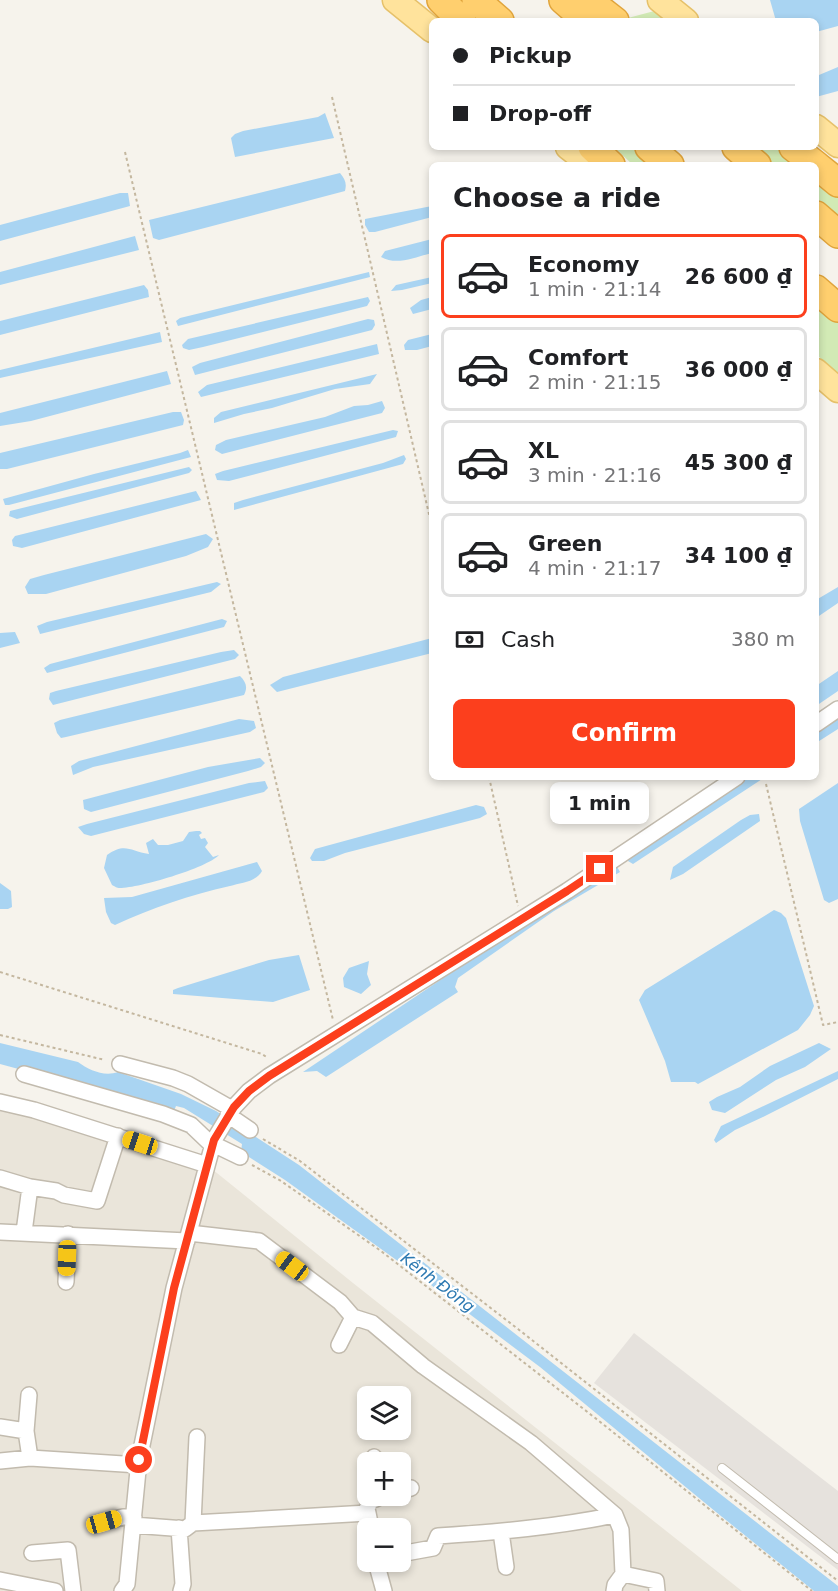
<!DOCTYPE html>
<html lang="en">
<head>
<meta charset="utf-8">
<style>
  :root { --surface:#fff; --page:#f2f2f2; --text:#202124; --muted:#757577; --line:#e0e0e0; --accent:#fc3f1d }
  body { margin:0; font-family:"DejaVu Sans",sans-serif; background:var(--page); color:var(--text); height:100vh; display:flex; flex-direction:column; font-size:22px; white-space:nowrap }
  * { box-sizing:border-box; margin:0 }
  p { font-size:20px; color:var(--muted) }
  .icon { flex:none; width:33px; height:33px; fill:none; stroke:currentColor; stroke-width:2; stroke-linecap:round; stroke-linejoin:round }
  .map { position:relative; flex:1; overflow:hidden }
  .details { position:absolute; left:429px; top:162px; width:390px; height:618px; display:flex; flex-direction:column; background:var(--surface); border-radius:9px; box-shadow:0 3px 9px #0003 }
  .details>* { flex:none }
  .top-card { position:absolute; left:429px; top:18px; width:390px; height:132px; border-radius:9px; box-shadow:0 3px 9px #0003; display:grid; align-content:center; height:132px; padding:0 24px; background:var(--surface) }
  .controls { position:absolute; left:357px; top:1386px; display:grid; gap:12px }
  .controls a { display:grid; place-items:center; width:54px; height:54px; border-radius:9px; background:var(--surface); box-shadow:0 3px 9px #0003; font-size:30px }
  .end { position:absolute; width:27px; height:27px; margin:-14px; border:8px solid #fc3f1d; background:#fff; box-shadow:0 0 0 3px #fff }
  .from { border-radius:50% }
  .bubble { position:absolute; height:42px; border-radius:9px; background:var(--surface); box-shadow:0 3px 9px #0003; font-size:20px; font-weight:800; line-height:42px; text-align:center }
  .car { position:absolute; width:18px; height:36px; margin:-18px -9px; border-radius:8px; box-shadow:0 0 4px 2px #0007; background:linear-gradient(#f5c518 24%,#345 0 40%,#f5c518 0 76%,#345 0 86%,#f5c518 0) }
  .top-card b { display:flex; align-items:center; gap:21px; height:57px; font-size:22px }
  .top-card b+b { border-top:2px solid var(--line) }
  .top-card i { width:15px; height:15px; background:var(--text) }
  ul { padding:0; list-style:none }
  li { display:flex; align-items:center; gap:18px; height:84px; margin:0 12px 9px; padding:0 12px; border:3px solid var(--line); border-radius:9px }
  li div { flex:1 }
  li b { display:block; font-size:22px }
  li em { font-style:normal; font-weight:800 }
  li.selected { border-color:var(--accent) }
  li>.icon { width:54px; height:54px; stroke-width:1.5 }
  h2 { padding:0 24px; font-size:27px; line-height:72px }
  .pay { display:flex; align-items:center; gap:15px; height:66px; padding:0 24px; font-size:22px }
  .pay p { margin-inline-start:auto }
  .cta { display:flex; gap:12px; margin-top:auto; padding:12px 24px }
  .cta a { flex:1; height:69px; border-radius:9px; background:var(--accent); color:#fff; font-size:24px; font-weight:800; line-height:69px; text-align:center }
  .map>svg:first-child { display:block }
  .residential { fill:#eae5da; fill-rule:evenodd }
  .industrial { fill:#e6e2dd }
  .green { fill:#d2eab5 }
  .water { fill:#a9d4f2 }
  .lines { fill:none; stroke-linecap:round; stroke-linejoin:round }
  .service-casing { stroke:#c2bbae; stroke-width:10 }
  .minor-casing { stroke:#c2bbae; stroke-width:18 }
  .primary-casing { stroke:#e6c16a; stroke-width:27 }
  .motorway-casing { stroke:#e0a43c; stroke-width:30 }
  .path { stroke:#c4b79f; stroke-width:2; stroke-dasharray:3 3; stroke-linecap:butt }
  .service { stroke:#fff; stroke-width:8 }
  .minor { stroke:#fff; stroke-width:15 }
  .primary { stroke:#ffe39c; stroke-width:24 }
  .motorway { stroke:#ffcf6e; stroke-width:27 }
  .route { stroke:#fc3f1d; stroke-width:8 }
  .labels { text-anchor:middle; stroke-width:4.5; stroke-linejoin:round; paint-order:stroke }
  .water-label { font-size:16px; font-style:italic; fill:#2e7ab2; stroke:#fff }
</style>
</head>
<body>
<div class="map">
<svg width="838" height="1591" viewBox="0 0 838 1591">
  <rect width="100%" height="100%" fill="#f6f3ec"/>
  <path class="residential" d="M0,1102l207,63 146,118 389,308h-742zM368,1396h32v34h-32zM368,1462h32v34h-32zM368,1528h32v34h-32z"/>
  <path class="industrial" d="M634,1333l204,158v79l-244,-187z"/>
  <path class="green" d="M658,10l13,11h-40l-3,-3z
    M614,147h30l22,18h-33z
    M745,147h32l22,18h-32z
    M816,180l22,18v27l-22,-18z
    M816,292l22,19v64l-22,-21z"/>
  <path class="water" d="M770,0h68v26l-22,6v-11h-40z
    M838,67v24l-22,6v-10l3,-12z
    M325,113l9,25 -99,19 -4,-19 4,-4 8,-3 75,-14z
    M340,173c5,6 7,10 5,18l-186,49 -6,-2 -4,-18z
    M120,193h8l2,13 -130,35v-16z
    M432,206v11l-57,15h-6l-4,-7v-6z
    M135,236l4,14 -139,35v-13z
    M432,239v14c-17,4 -35,13 -51,4l4,-6z
    M369,272l1,5 -192,49 -2,-5 4,-3z
    M432,277v6l-30,7 -11,1 5,-6z
    M144,285l4,5 1,7 -149,38v-14z
    M368,297l2,4 -3,5 -164,41 -14,3 -6,-2 -1,-3 6,-6z
    M432,297v12l-19,5 -3,-6 11,-8z
    M368,319l6,1 1,5 -3,5 -177,45 -3,-8 8,-4z
    M160,332l2,10 -162,36v-8z
    M432,334v12l-15,4h-12l-1,-5 4,-5z
    M377,344l2,10 -178,43 -3,-5 9,-7z
    M167,371l4,13 -140,37 -31,5v-13z
    M377,374l-7,10 -35,5 -63,19 -28,6 -30,9v-5l7,-6z
    M382,401l3,7 -3,5 -160,41 -7,-4 1,-5 10,-5 99,-23 29,-11 14,-1z
    M173,412h8l3,8 -1,5 -176,44h-7v-16z
    M393,430l5,1 -2,6 -167,44 -12,-1 -2,-6 8,-3z
    M188,450l3,7 -182,48h-4l-2,-6 91,-25 86,-21z
    M404,455l2,4 -3,5 -169,46v-7l9,-3 140,-37z
    M189,467l3,3 -3,3 -172,46 -8,-3 1,-5z
    M196,491l5,9 -179,48 -9,-2 -1,-6 3,-4z
    M206,534l7,5 -5,8 -22,9 -140,38h-18l-3,-7 5,-8 14,-4z
    M217,582l4,2 -10,8 -171,42 -3,-8 10,-4z
    M838,587v16l-22,15v-18z
    M222,619l5,2 -3,6 -177,46 -3,-5 6,-4z
    M15,632l5,11 -20,5v-15z
    M432,638v15l-155,39 -7,-7 13,-8z
    M234,650l5,5 -4,4 -182,46 -4,-6 1,-6 6,-2 165,-39z
    M838,671v20l-22,15v-20z
    M240,676c6,6 8,11 4,19l-178,42 -5,1 -4,-5 -3,-10 6,-3z
    M838,715v14l-22,14v-13z
    M239,719l15,2 2,7 -6,4 -157,35 -20,8 -2,-9 8,-5z
    M260,758l5,5 -4,4 -13,4 -157,41 -7,-3 -1,-9 125,-33z
    M746,777h19l-132,87 -5,-3 1,-5z
    M265,781l3,7 -4,4 -173,44 -7,-2 -6,-7 9,-3 162,-41z
    M838,783v116l-9,4 -5,-3 -24,-79 -1,-12z
    M476,805l8,2 3,7 -7,4 -135,35 -21,8h-12l-2,-3 5,-9z
    M759,814l1,7 -77,53 -13,6 3,-13 68,-47 9,-5z
    M196,831h4l2,2 -3,2 2,4 4,-1 3,5 -3,4 8,10 6,-2c-12,13 -80,33 -99,33 -4,0 -4,-1 -8,-3l-8,-17 3,-13c18,-13 23,-4 42,-1l-3,-11 7,-4 5,6h10l15,-4 6,-9z
    M257,862l5,9c-6,11 -21,12 -32,15 -40,9 -78,22 -115,39l-4,-2 -5,-11 -2,-14 28,-1z
    M615,863l5,9 -66,39 -96,67 -3,9 3,5 -132,85 -9,-6 -14,1z
    M0,883l11,8 1,16 -4,2h-8z
    M774,910l7,3 5,5 28,88 -4,9 -12,15 -100,54 -3,-2h-24l-6,-21 -26,-61 6,-10z
    M299,955l11,35 -37,12 -100,-8v-4l5,-2 91,-28z
    M369,961l-2,13 4,11 -10,9 -17,-7 -1,-9 6,-10z
    M0,1043l78,19c11,8 26,15 40,10l63,22 35,17 83,54 539,421v5h-24l-98,-79 -176,-145 -113,-85 -142,-102 -44,-28 1,-8 -58,-36 -8,-2 -2,5 -174,-47z
    M819,1043l12,6 -26,18 -29,13 -51,33 -13,-3 -3,-8 8,-5 23,-10 30,-21z
    M838,1071v8l-73,37 -30,14 -19,13 -2,-3 7,-14z"/>
  <g class="lines">
    <g class="service-casing">
      <path id="service" d="M722,1468l116,91"/>
    </g>
    <g class="minor-casing">
      <path id="minor" d="M816,724l22,-15
        M120,1064l53,14 15,6 44,25
        M24,1074l139,40 28,11 22,21
        M0,1102l34,8 173,55
        M228,1115l22,15
        M213,1144l27,13
        M0,1178l30,9
        M0,1232l187,9
        M24,1232l6,-45 26,4 8,4 33,6 21,-65
        M189,1233l70,8 81,61 13,15 19,6 51,43 108,77 84,72 6,15 2,44 -8,11 -1,6
        M66,1282l2,-48
        M339,1345l14,-28
        M0,1427l26,4 4,27 109,7
        M26,1431l3,-36
        M374,1457l1,5
        M0,1461l30,-3
        M400,1491l11,-3
        M368,1513l-1,-4 3,-8 6,-2v-3
        M104,1522l19,-5h11
        M193,1523l4,-86
        M133,1525l52,4 8,-6 175,-10 3,15
        M179,1528l4,56 -2,7
        M501,1532l5,35
        M32,1553l36,-3 5,41
        M400,1554l33,-6 5,-12c60,-4 118,-9 177,-21
        M376,1562l8,29
        M623,1574l33,7 1,10
        M0,1580l55,11
        M122,1591l5,-7 12,-124 35,-172 40,-148 20,-33 15,-16 20,-15 298,-185 170,-114"/>
    </g>
    <g class="primary-casing">
      <path id="primary" d="M395,0l37,30
        M660,0l26,21
        M816,127l22,18
        M568,147l23,18
        M816,371l22,19"/>
    </g>
    <g class="motorway-casing">
      <path id="motorway" d="M441,0l21,21
        M476,0l24,21
        M563,0l24,21
        M588,0l27,21
        M592,147l19,18
        M649,147l21,18
        M736,147l21,18
        M793,147l23,18
        M816,165l22,18
        M816,215l22,19
        M816,289l22,19"/>
    </g>
    <path class="path" d="M332,97l100,430
      M125,152l208,868
      M489,777l29,129
      M766,784l57,241 15,-3
      M0,972l262,82 6,4
      M0,1035l105,25
      M263,1139l37,22 218,168 320,252
      M252,1165l29,16 100,70 218,170 213,170"/>
    <use href="#service" class="service"/>
    <use href="#minor" class="minor"/>
    <use href="#primary" class="primary"/>
    <use href="#motorway" class="motorway"/>
  </g>
  <g class="lines">
    <path class="route" d="M139,1460l35,-172 40,-148 20,-33 15,-16 20,-15 298,-185 33,-22"/>
  </g>
  <g class="labels">
    <g class="water-label">
      <text transform="translate(438 1282) rotate(37)" y="6">Kênh Đông</text>
    </g>
  </g>
</svg>
<div class="controls">
<a><svg class="icon" aria-label="layers" viewBox="0 0 24 24"><path d="M12 4l9 5-9 5-9-5zM3 14l9 5 9-5"/></svg></a>
<a>+</a>
<a>−</a>
</div>
<i class="end from" style="left:139px;top:1460px"></i>
<i class="end" style="left:600px;top:869px"></i>
<div class="bubble" style="left:550px;top:782px;width:99px">1 min</div>
<i class="car" style="left:140px;top:1143px;rotate:288deg"></i>
<i class="car" style="left:67px;top:1258px;rotate:182deg"></i>
<i class="car" style="left:292px;top:1266px;rotate:307deg"></i>
<i class="car" style="left:104px;top:1522px;rotate:74deg"></i>
<div class="top-card">
<b><i class="from"></i>Pickup</b>
<b><i></i>Drop-off</b>
</div>
<section class="details">
<h2>Choose a ride</h2>
<ul>
<li class="selected"><svg class="icon" aria-label="car" viewBox="0 0 24 24"><path d="M5 17H2v-5l4-1 3-4h7l3 4 3 1v5h-3M9 17h6M6 11h13"/><circle cx="7" cy="17" r="2"/><circle cx="17" cy="17" r="2"/></svg><div><b>Economy</b><p>1 min · 21:14</p></div><em>26 600 ₫</em></li>
<li><svg class="icon" aria-label="car" viewBox="0 0 24 24"><path d="M5 17H2v-5l4-1 3-4h7l3 4 3 1v5h-3M9 17h6M6 11h13"/><circle cx="7" cy="17" r="2"/><circle cx="17" cy="17" r="2"/></svg><div><b>Comfort</b><p>2 min · 21:15</p></div><em>36 000 ₫</em></li>
<li><svg class="icon" aria-label="car" viewBox="0 0 24 24"><path d="M5 17H2v-5l4-1 3-4h7l3 4 3 1v5h-3M9 17h6M6 11h13"/><circle cx="7" cy="17" r="2"/><circle cx="17" cy="17" r="2"/></svg><div><b>XL</b><p>3 min · 21:16</p></div><em>45 300 ₫</em></li>
<li><svg class="icon" aria-label="car" viewBox="0 0 24 24"><path d="M5 17H2v-5l4-1 3-4h7l3 4 3 1v5h-3M9 17h6M6 11h13"/><circle cx="7" cy="17" r="2"/><circle cx="17" cy="17" r="2"/></svg><div><b>Green</b><p>4 min · 21:17</p></div><em>34 100 ₫</em></li>
</ul>
<div class="pay"><svg class="icon" aria-label="cash" viewBox="0 0 24 24"><path d="M3 7h18v10H3z"/><circle cx="12" cy="12" r="2"/></svg>Cash<p>380 m</p></div>
<div class="cta"><a>Confirm</a></div>
</section>
</div>
</body>
</html>
